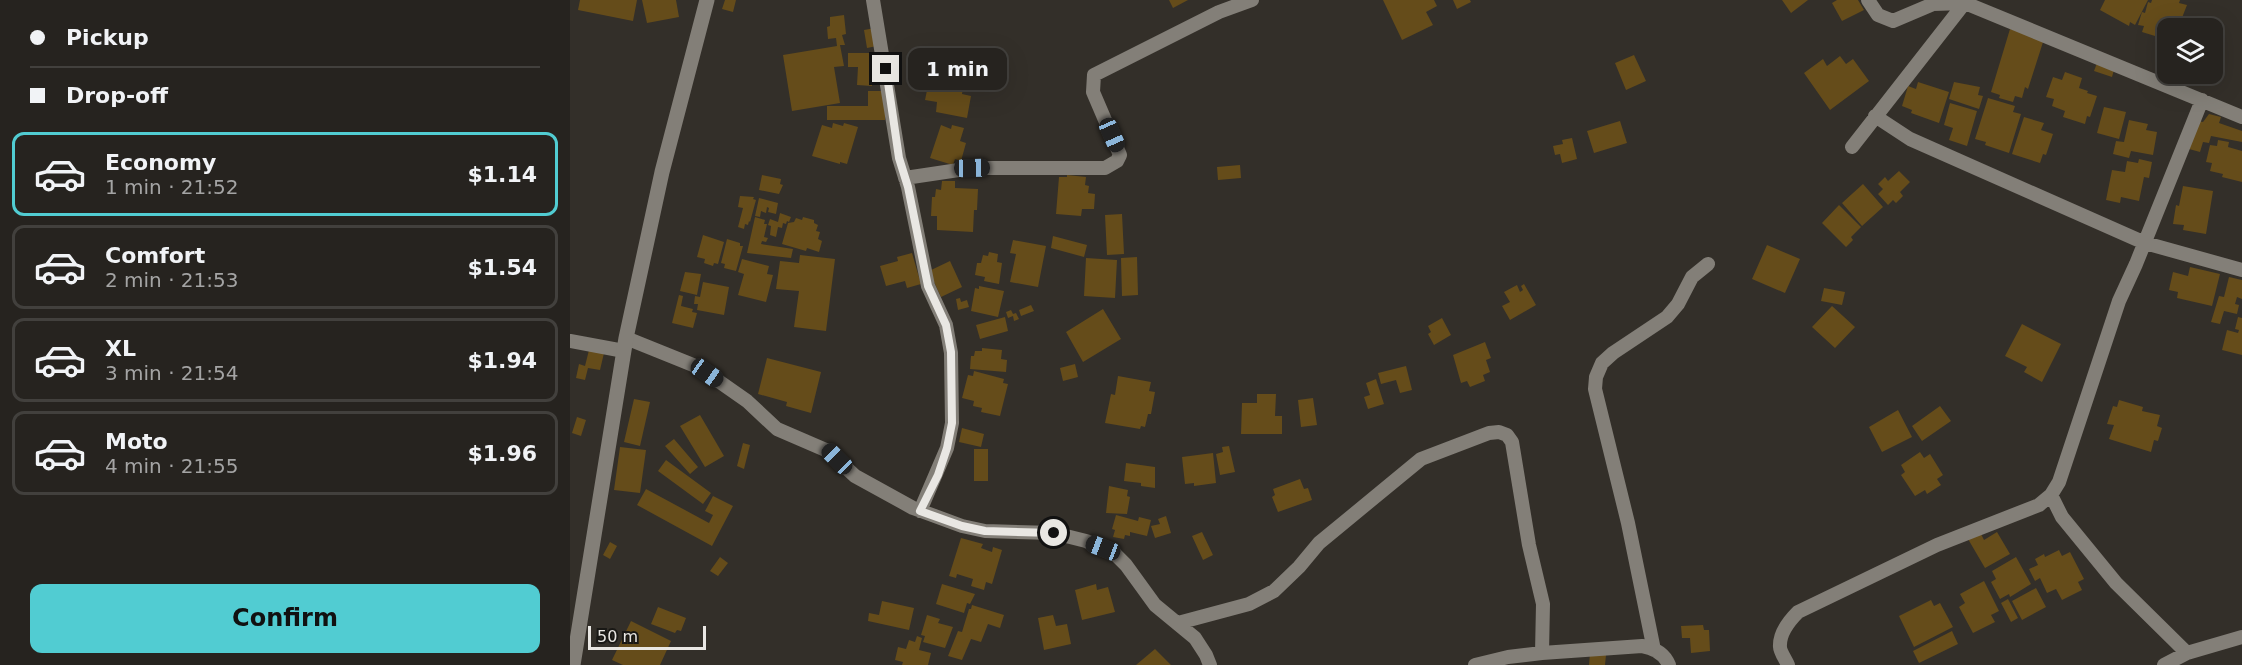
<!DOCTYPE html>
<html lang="en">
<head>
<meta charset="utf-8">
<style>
  :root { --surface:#26231f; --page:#322f2c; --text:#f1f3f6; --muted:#a4a4a4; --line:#42403d; --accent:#51ccd2 }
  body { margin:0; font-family:"DejaVu Sans",sans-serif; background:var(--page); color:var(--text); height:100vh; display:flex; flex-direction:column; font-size:22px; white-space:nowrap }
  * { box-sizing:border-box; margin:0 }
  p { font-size:20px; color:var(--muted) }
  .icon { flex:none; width:33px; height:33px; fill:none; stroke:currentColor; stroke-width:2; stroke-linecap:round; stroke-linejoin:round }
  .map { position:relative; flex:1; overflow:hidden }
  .side { display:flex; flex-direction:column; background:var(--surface); width:570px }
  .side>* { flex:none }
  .guide { display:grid; align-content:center; height:132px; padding:0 30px; background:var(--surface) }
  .tools { position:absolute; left:1587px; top:18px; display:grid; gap:12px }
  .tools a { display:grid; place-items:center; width:66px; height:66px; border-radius:12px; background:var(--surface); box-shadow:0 6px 24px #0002,0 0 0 2px var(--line); font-size:30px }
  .scale { position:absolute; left:18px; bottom:15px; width:118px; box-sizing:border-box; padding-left:6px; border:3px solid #e9e7e3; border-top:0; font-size:16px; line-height:21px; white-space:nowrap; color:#e9e7e3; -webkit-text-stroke:4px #191815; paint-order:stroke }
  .end { position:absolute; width:27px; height:27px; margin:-14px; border:8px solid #e9e7e3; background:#111; box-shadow:0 0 0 3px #111 }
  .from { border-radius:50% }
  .bubble { position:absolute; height:42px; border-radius:12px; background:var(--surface); box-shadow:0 6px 24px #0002,0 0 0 2px var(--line); font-size:20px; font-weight:700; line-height:42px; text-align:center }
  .car { position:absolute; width:18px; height:36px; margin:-18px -9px; border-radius:8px; box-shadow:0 0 4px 2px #0007; background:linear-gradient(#222 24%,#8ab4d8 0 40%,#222 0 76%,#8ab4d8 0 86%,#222 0) }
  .guide b { display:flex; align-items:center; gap:21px; height:57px; font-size:22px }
  .guide b+b { border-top:2px solid var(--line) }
  .guide i { width:15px; height:15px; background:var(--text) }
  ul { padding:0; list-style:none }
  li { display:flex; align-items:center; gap:18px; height:84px; margin:0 12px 9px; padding:0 18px; border:3px solid var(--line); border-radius:12px }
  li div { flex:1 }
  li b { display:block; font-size:22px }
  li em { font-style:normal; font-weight:700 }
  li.selected { border-color:var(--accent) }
  li>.icon { width:54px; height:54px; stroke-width:1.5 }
  .cta { display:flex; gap:12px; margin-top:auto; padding:12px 30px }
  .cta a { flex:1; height:69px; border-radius:12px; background:var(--accent); color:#111; font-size:24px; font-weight:700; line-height:69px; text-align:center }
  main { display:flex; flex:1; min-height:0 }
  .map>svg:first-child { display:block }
  .building { fill:#654c1a }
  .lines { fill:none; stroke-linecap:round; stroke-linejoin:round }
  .street { stroke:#837f78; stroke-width:14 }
  .secondary { stroke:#837f78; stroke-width:15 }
  .route { stroke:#e9e7e3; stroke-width:8 }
</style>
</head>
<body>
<main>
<section class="side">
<div class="guide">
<b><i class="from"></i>Pickup</b>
<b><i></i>Drop-off</b>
</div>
<ul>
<li class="selected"><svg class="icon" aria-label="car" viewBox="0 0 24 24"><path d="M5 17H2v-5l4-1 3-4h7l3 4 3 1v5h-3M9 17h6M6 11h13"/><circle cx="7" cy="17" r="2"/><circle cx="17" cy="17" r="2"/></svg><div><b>Economy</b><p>1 min · 21:52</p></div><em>$1.14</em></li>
<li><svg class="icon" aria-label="car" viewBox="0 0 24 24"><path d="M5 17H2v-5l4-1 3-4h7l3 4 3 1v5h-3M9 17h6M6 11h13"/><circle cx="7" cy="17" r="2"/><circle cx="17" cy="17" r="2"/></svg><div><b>Comfort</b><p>2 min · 21:53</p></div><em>$1.54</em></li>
<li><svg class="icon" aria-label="car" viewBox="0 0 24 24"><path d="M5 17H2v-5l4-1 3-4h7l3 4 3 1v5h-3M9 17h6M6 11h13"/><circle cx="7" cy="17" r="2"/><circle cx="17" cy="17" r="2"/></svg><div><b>XL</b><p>3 min · 21:54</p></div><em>$1.94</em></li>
<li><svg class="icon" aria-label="car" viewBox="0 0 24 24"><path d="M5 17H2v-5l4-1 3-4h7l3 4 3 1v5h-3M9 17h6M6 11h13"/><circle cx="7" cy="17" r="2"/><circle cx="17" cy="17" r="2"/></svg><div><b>Moto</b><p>4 min · 21:55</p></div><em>$1.96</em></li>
</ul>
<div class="cta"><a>Confirm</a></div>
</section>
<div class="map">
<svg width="1672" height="665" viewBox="0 0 1672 665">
  <rect width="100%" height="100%" fill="#332f29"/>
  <path class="building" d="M10,0h57l-4,21 -55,-11z
    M72,0h34l3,17 -32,6z
    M155,0h11l-3,12 -11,-3z
    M599,0h19l-15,8z
    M813,0h51l3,6 -11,6 7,13 -31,15z
    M883,0h17l1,2 -14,7z
    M1212,0h26l-17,13z
    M1267,0h21l6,10 -22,11 -10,-18z
    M1535,0h43l-13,25 -5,-3 -1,4 -29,-16z
    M1582,0h28l-1,3 8,2 -9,23h-10v12l-26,-8 2,-6 -6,-1 4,-13 3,1 3,-11 3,1z
    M274,15l2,19 -4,1 3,10h-5l4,21 -10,1 6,36 -48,8 -9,-56 54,-9 -1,-8 -8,1 -1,-12 3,-1v-9z
    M305,28l2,18 -10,2 -3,-18z
    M1440,29l34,10 -16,50 -3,-2 -3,11 -7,-2 -2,6 -14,-4 1,-3 -9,-3z
    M278,53h25l-1,33 -15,-1 1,-18h-10z
    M1064,55l12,26 -20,9 -11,-27z
    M1270,56l6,8 7,-5 16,22 -39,29 -26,-37 19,-14 4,7z
    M1527,63l17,7 -2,7 -18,-6z
    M361,71l30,6 -2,9 4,1 -1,7 9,2 -4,22 -31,-6 1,-10 -12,-2z
    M1495,72l17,6 -3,10 9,3 -1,2 10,3 -7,21 -3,-1 -2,8 -22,-7 2,-6 -13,-5 2,-7 -8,-2 7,-20 9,3z
    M1348,82l31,10 -10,31 -28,-10 1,-3 -10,-4 6,-20 8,3z
    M1384,82l26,5 -2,8 5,1 -4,13 -30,-10z
    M298,91h17v29h-58v-14h41z
    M1418,98l27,8 -2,6 8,2 -12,39 -24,-8 1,-3 -11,-3z
    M1380,103l27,8 -10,35 -18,-6 4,-12 -9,-3z
    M1534,107l22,5 -7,27 -22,-6z
    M1639,114l12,3 -2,6 23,8v11l-31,-6 -2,7 -6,-1 -3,10 -11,-3 9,-28 5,1z
    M1454,117l20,6 -3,7 12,4 -7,21 -3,-1 -3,9 -28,-9z
    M1559,120l19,4 -2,6 11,2 -4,23 -22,-4 -2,7 -16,-4 3,-13 8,1z
    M1050,121l7,22 -33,10 -7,-22z
    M263,123l10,3 1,-3 14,4 -11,37 -7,-2v2l-28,-8 10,-31 10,3z
    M371,125l10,4 1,-4 12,3 -4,13 6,2 -5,18 -6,-2 -2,6 -23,-7z
    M1002,138l5,21 -15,4 -2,-9 -5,1 -2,-9 10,-2 -1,-4z
    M1648,140l11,2 -1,5 14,4v31l-20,-5 1,-3 -13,-3 2,-8 -6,-1 4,-17 7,1z
    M1569,159l13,3 -3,16 -5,-1 -5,24 -18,-4 -1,6 -14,-3 6,-30 13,2 2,-11 11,2z
    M670,165l1,13 -23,2 -1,-13z
    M1329,171l11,11 -10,10 3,4 -7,7 -3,-3 -5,5 -10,-11 5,-5 -5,-5 7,-7 3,4z
    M192,175l19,4 -1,5 3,1 -4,9 -20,-4z
    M497,175l19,2 -1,8 4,1 -1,7 7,1 -1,15h-12l-1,7 -25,-2 3,-37h8z
    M372,181h13v7l23,1 -1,21h-3l-1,22 -36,-2v-14h-6l1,-19h3l1,-8 5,1z
    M1293,184l20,23 -21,19 -20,-23z
    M1613,186l30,5 -7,43 -23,-4 1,-5 -11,-1 3,-19 3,1z
    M170,196l14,1 -1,2 3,1 -6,22 -1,-1 -1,4 -3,-1 -1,5 -6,-2 5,-19 -5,-1z
    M189,198l19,5 -2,11 -8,-2 1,-4 -2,-1 -1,6 -5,-2 -1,6 -5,-1z
    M1269,205l22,22 -10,10 2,3 -7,7 -24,-24z
    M210,213l11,4 -2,5 -2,-1 -1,3 -3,-1 -1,5 -4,-1 -2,10 -6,-2 1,-9 -3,-1 2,-6 8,3z
    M552,214l2,40 -17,1 -2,-40z
    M185,217l10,3 -1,4h3l-3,13 4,1 -2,4 -4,-1 -1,3 32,5 -2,9 -44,-5z
    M233,217l11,3v3l4,2 -2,6 4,1 -2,7 4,2 -3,11 -12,-4 -1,3 -24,-7 6,-21 6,-1 2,-4 6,2z
    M133,235l21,7 -6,22 -4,-1 -1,3 -9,-3 1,-4 -8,-2z
    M483,236l34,9 -3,12 -33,-9z
    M157,239l13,4v3h3l-7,25 -12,-3 1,-4 -4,-1z
    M443,240l33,6 -8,41 -28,-5 6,-28 -6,-1z
    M1197,245l33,14 -15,34 -33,-14z
    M419,252l9,2 -1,8 5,1 -3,21 -15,-3 1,-4 -10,-2 2,-12h4l2,-8 5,1z
    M342,253l9,31 -14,4 -2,-7 -19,5 -6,-20 18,-5 -1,-4z
    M230,255l35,4 -9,72 -32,-4 5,-36 -23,-2 4,-28 19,2z
    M567,257l1,38 -16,1 -1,-38z
    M516,258l31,2 -2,38 -31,-2z
    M172,259l27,7 -2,8 6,1 -7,27 -28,-7 6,-21 -6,-2z
    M380,261l12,26 -21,10 -12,-26z
    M1620,267l30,7 -8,32 -35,-8 1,-6 -9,-2 4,-18 15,4z
    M115,272l16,2 -4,21 -17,-4z
    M1659,277l13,3v19l-5,-2 -2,7 4,1 -2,9 -13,-3 -4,13 -9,-2 8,-26 5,1z
    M133,282l26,5 -5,28 -27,-5 1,-6h-4l1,-8 5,1z
    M954,284l12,21 -26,15 -8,-14 8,-4 -6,-10 13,-7 3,7 3,-2 -2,-4z
    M409,286l25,5 -6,26 -27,-6 4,-23 4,1z
    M1254,288l21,4 -3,13 -21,-4z
    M109,295l4,1 -2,10 12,3 -1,3 5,1 -4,15 -21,-5z
    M390,298l1,4 6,-2 2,7 -11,3 -2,-11z
    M461,305l3,6 -13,5 -2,-6z
    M1262,306l23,21 -20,21 -23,-21z
    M533,309l18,30 -38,23 -17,-30z
    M441,310l2,4 3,-1 3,6 -5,2 -1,-5 -5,2 -2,-6z
    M435,317l3,14 -28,8 -4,-14z
    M1668,317l4,1v37l-20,-5 5,-20 11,3 1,-3 -4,-1z
    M872,318l9,17 -17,10 -6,-11 3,-2 -3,-6z
    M1452,324l39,20 -19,38 -18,-10 3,-5 -22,-11z
    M915,342l6,16 -5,2 4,12 -7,3 2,6 -15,6 -3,-6 -6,2 -8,-28z
    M412,348l20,2 -1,9 6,1 -1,12 -36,-3 1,-13h3l1,-5h7z
    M19,350l15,3 -4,17 -12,-2 -3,12 -9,-2 3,-14 6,2z
    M197,358l54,14 -10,41 -25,-7 1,-4 -29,-8z
    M505,364l3,13 -15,4 -3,-13z
    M836,366l6,24 -12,3 -4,-13 -15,4 -3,-11z
    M404,371l30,8 -1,4 5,1 -8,32 -19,-4 1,-4 -9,-2 1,-5 -12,-3 6,-23 5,1z
    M548,376l33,6 -2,9 6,1 -4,22h-3l-3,13 -4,-1 -1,3 -35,-6 6,-29 4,1z
    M806,379l8,25 -16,5 -4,-12 6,-2 -4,-12z
    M687,394h19l-1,22h7v18h-41l1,-31h15z
    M743,398l4,27 -16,2 -3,-27z
    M64,399l16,3 -10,44 -16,-4z
    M1549,400l24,7 -1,4 18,4 -3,11 5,2 -4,13 -4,-1 -3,12 -42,-13 5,-14 -7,-1 6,-18 4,1z
    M1370,406l11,15 -29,20 -10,-15z
    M1328,410l14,27 -30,15 -13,-25z
    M130,415l24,41 -19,11 -25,-41z
    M7,417l9,3 -5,16 -9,-3z
    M392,428l22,6 -3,13 -22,-5z
    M104,439l24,28 -8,7 -25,-28z
    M173,443l7,2 -6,24 -7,-3z
    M659,446l6,26 -15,3 -4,-21 7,-2 -1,-5z
    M50,447l26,3 -6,43 -26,-3z
    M404,449h14v32h-14z
    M1350,452l4,6 6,-4 13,21 -6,4 4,6 -14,9 -2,-4 -10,6 -14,-21 4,-3 -4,-7z
    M643,453l3,30 -22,3v-3l-9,1 -3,-27z
    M96,460l45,33 -8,11 -45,-33z
    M556,463l29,4v21l-14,-2v-3l-17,-2z
    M730,479l4,10 4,-1 4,12 -34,12 -6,-15 3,-2 -2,-6z
    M539,486l19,4 -1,6 3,1 -3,17 -21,-1z
    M76,489l63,34 4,-8 -8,-4 8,-15 20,10 -21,40 -75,-41z
    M546,515l22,6 1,-4 12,3 -4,16 -17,-4v4l-5,-1 -1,4 -11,-2 2,-7 -3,-1z
    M596,516l5,17 -16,5 -4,-12 9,-2 -2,-5z
    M632,532l11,23 -10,5 -11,-24z
    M1410,532l4,8 13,-8 13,22 -25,14 -17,-29z
    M391,538l22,6 -2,4 11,4 1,-5 9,3 -10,34 -6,-2 -2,8 -13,-4 2,-7 -16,-5 -1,4 -7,-2z
    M40,542l7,4 -7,13 -7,-4z
    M1489,550l3,6 8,-4 14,27 -6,3 4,8 -20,10 -6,-11 -9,4 -7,-15 -5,3 -6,-12 9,-4 -3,-6 9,-5 1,3z
    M150,557l8,6 -10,13 -8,-5z
    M1446,557l15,27 -21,13 -1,-3 -9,5 -9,-17 5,-3 -4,-8z
    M1414,581l15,30 -8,4 4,7 -22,11 -14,-26 6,-4 -5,-9z
    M372,584l33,10 -5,10 -3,-1 -3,10 -28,-9z
    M526,584l1,6 11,-3 7,25 -33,8 -7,-30z
    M1466,588l10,19 -24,13 -10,-19z
    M1438,599l10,19 -7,4 -10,-19z
    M1361,600l3,6 6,-3 13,24 -39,20 -15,-31z
    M312,601l32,7 -5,22 -41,-9 1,-8 10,2z
    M402,605l32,10 -4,13 -12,-4 -7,18 -10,-3 -9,21 -14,-4 10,-25 4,1 7,-23h2z
    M88,607l28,11 -5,13 -4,-1 -2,3 -24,-9z
    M357,615l13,4 -2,4 15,4 -8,21 -22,-6 2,-6 -4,-1z
    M483,615l3,11 11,-2 4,20 -27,6 -6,-32z
    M61,621l40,20 -11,24h-37l-11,-5z
    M1133,625l1,5h5l1,21 -19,2 -1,-15h-8l-1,-12z
    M1382,631l6,13 -39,19 -6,-12z
    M347,636l5,2 -3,12 12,3 -3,12h-26l1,-3 -8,-2 3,-13 8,2 3,-9 6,2z
    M585,649l16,16h-35z
    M1020,653l16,2 -1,10h-16z"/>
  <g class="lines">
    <path class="street" d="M303,0l26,158 9,29 20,99 18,39 5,28 1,70 -5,25 -27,63
      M1298,0l10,15 15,6 40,-17 32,-1 277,114
      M1305,116l35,23 235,104 97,27
      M1282,147l115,-147
      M335,178l67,-10h133l12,-7 3,-6 -27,-63 1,-17 125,-63 33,-12
      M56,338l67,27 14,8 40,28 30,28 51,22 27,25 58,32 49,18 23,5 69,2 32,8 29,13 11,11 29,40 40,33 11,17 4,10
      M0,341l54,10
      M1481,495l11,22 54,66 71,70
      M608,623l71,-19 25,-13 25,-24 20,-24 102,-84 68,-26 10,-1 8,3 5,7 17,103 14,59 -1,49
      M1084,650l-26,-127 -33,-134 1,-12 6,-14 11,-10 54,-36 11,-13 14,-27 16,-13
      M905,665l33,-8 34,-4 100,-7c12,2 22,7 27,19
      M1218,665c-2,-5 -8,-13 -8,-18 -1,-14 10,-27 18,-35l139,-67 102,-40 12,-10 8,-13 60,-181 17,-37 66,-164
      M1594,665l23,-12 55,-16"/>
    <path class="secondary" d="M3,665l53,-327 36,-166 45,-172"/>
  </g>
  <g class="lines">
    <path class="route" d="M316,69l13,89 9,29 20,99 18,39 5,27 1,71 -5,25 -9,27 -18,36 42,15 23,5 69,2"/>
  </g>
</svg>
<div class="tools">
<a><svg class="icon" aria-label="layers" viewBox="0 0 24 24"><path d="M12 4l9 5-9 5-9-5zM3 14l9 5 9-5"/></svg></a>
</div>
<div class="scale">50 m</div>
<i class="end from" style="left:484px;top:533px"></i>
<i class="end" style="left:316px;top:69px"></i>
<div class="bubble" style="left:338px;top:48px;width:99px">1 min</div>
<i class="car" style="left:542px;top:135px;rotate:156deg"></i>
<i class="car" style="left:402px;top:168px;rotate:89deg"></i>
<i class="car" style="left:137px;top:373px;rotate:125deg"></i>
<i class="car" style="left:267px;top:459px;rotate:315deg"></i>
<i class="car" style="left:533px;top:548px;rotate:291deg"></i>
</div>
</main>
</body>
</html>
